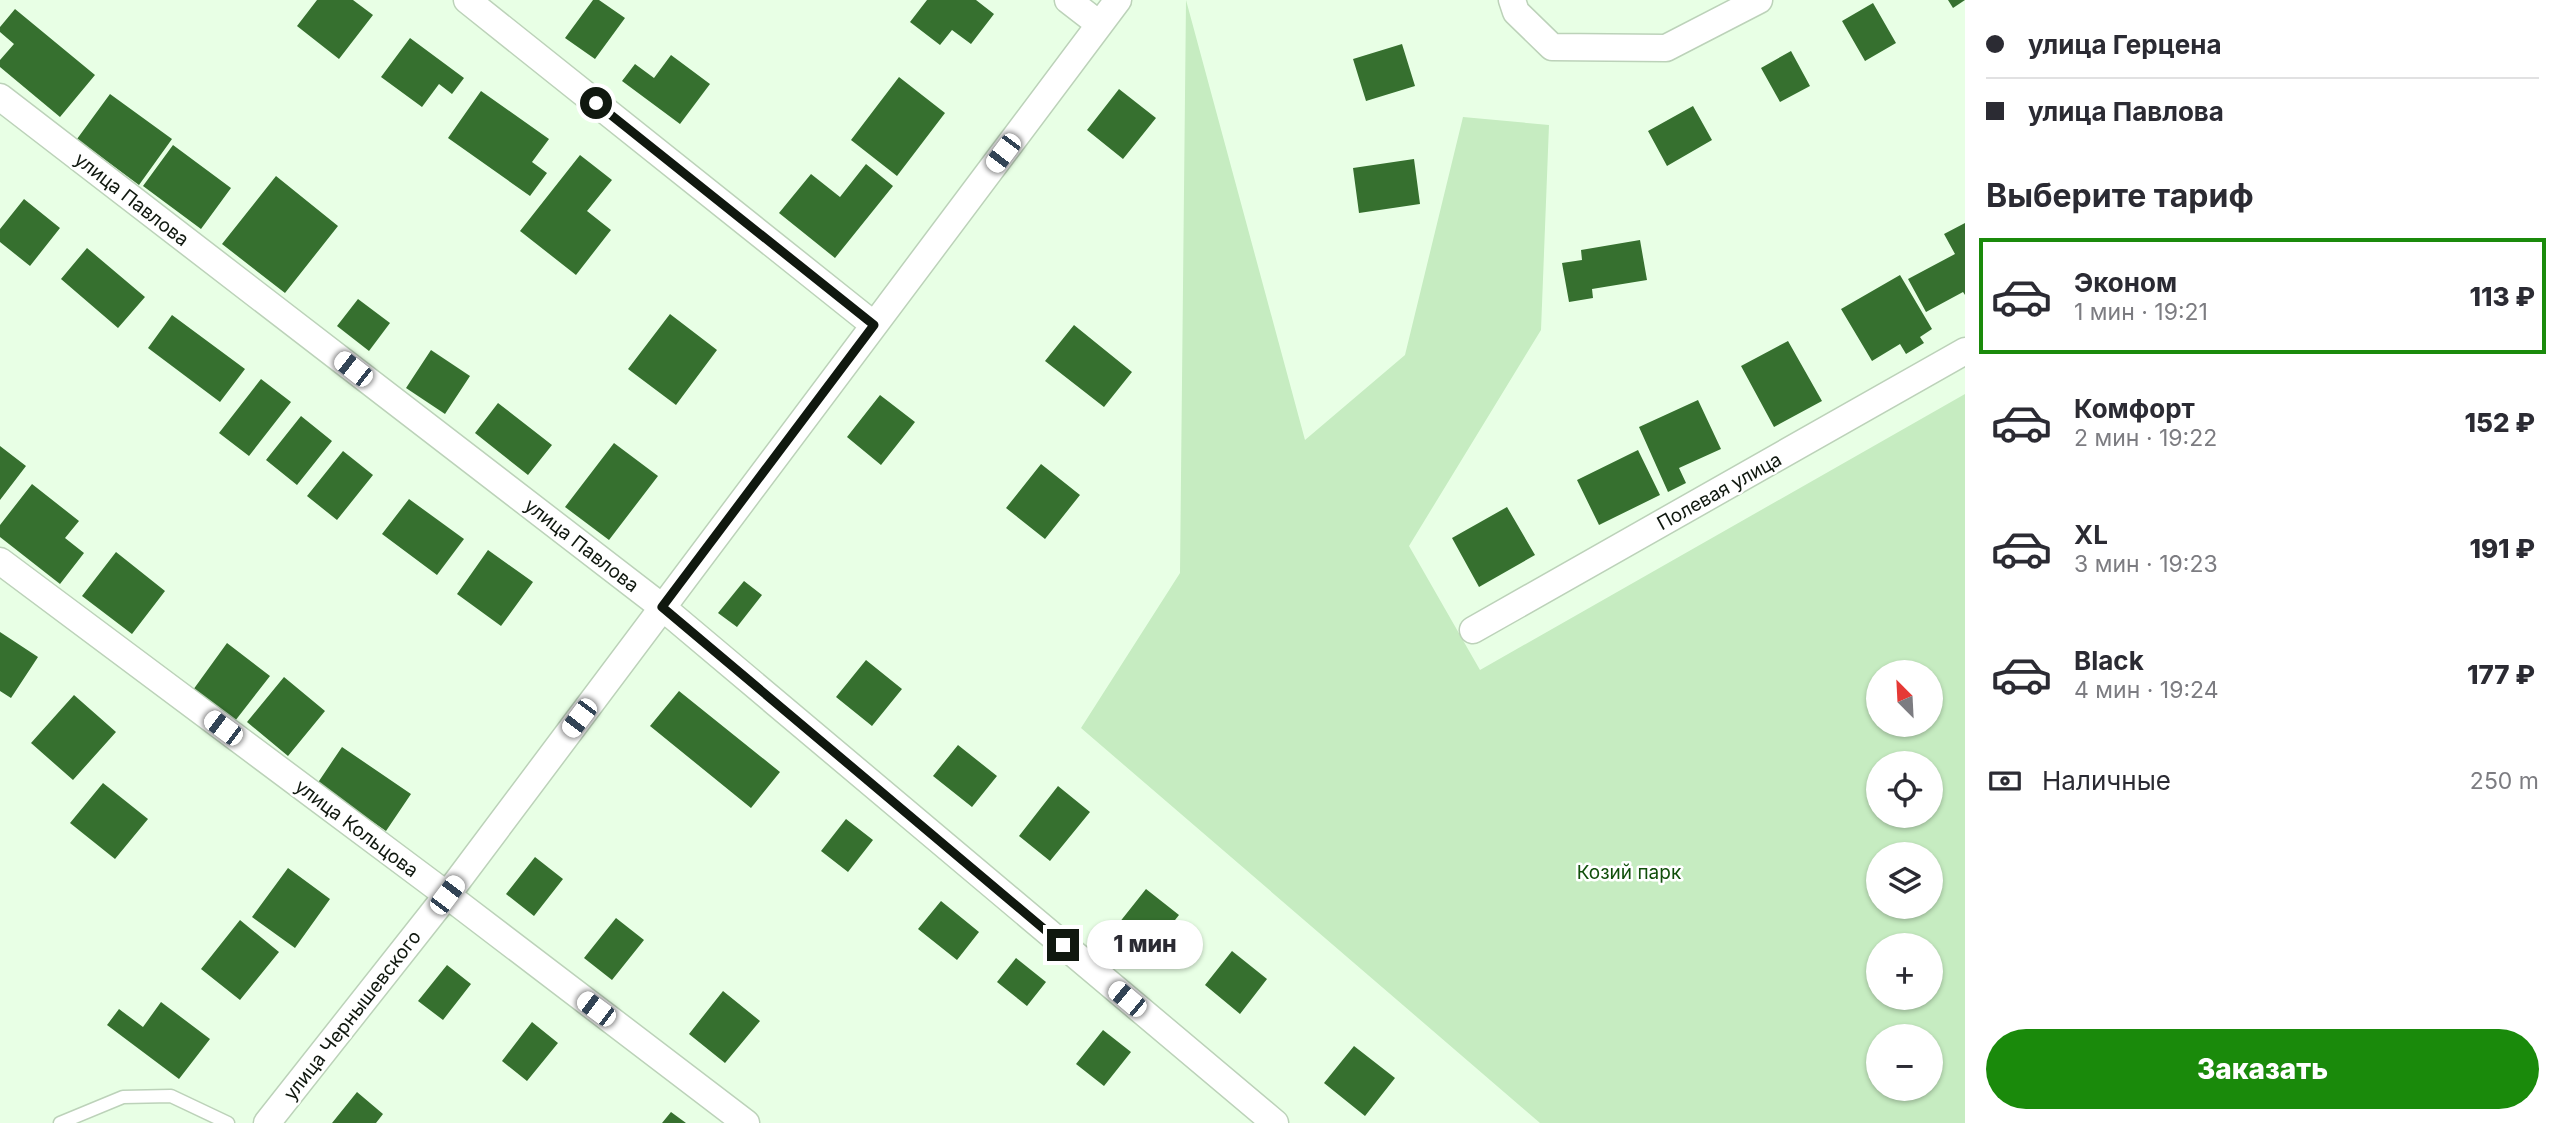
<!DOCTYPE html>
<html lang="ru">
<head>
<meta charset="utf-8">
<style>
  :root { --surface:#fff; --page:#f7f7f7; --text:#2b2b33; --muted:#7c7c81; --line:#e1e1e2; --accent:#1a8a0b }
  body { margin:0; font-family:Inter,sans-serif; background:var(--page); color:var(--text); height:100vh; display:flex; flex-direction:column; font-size:26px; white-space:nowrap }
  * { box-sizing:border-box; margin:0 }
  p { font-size:23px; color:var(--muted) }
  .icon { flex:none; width:38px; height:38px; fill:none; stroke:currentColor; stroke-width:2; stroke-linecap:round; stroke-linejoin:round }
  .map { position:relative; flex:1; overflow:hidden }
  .panel { display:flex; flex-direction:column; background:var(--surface); width:595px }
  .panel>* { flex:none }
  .banner { display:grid; align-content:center; height:154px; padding:0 21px; background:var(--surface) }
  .needle { width:46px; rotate:336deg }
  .buttons { position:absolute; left:1866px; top:660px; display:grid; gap:14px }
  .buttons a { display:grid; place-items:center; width:77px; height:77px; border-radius:50%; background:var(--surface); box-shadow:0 2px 5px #0004; font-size:35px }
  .end { position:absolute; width:32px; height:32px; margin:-16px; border:9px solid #10180f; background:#fff; box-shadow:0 0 0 4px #fff }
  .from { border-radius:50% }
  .bubble { position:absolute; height:49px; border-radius:24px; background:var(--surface); box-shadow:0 2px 5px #0004; font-size:23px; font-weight:800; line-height:49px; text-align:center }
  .car { position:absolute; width:21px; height:42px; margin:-21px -10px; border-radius:9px; box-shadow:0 0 5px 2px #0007; background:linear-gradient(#fff 24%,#345 0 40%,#fff 0 76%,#345 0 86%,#fff 0) }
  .banner b { display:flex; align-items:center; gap:24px; height:66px; font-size:26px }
  .banner b+b { border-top:2px solid var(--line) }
  .banner i { width:18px; height:18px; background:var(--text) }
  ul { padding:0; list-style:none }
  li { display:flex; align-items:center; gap:21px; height:116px; margin:0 14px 10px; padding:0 7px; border:4px solid transparent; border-radius:0px }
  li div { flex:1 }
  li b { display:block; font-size:26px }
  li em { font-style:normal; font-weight:800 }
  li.on { border-color:var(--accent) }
  li>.icon { width:63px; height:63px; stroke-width:1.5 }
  h2 { padding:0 21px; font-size:32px; line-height:84px }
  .pay { display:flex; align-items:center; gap:18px; height:77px; padding:0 21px; font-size:26px }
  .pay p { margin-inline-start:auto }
  .cta { display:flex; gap:14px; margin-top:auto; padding:14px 21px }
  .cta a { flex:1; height:80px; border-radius:42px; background:var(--accent); color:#fff; font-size:28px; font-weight:800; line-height:80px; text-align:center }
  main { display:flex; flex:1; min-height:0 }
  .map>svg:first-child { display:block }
  .green { fill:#c6ecc1; fill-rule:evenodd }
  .building { fill:#36702f }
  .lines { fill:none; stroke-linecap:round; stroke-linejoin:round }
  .service-casing { stroke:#bcd2b9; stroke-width:15 }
  .minor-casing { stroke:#bcd2b9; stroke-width:29 }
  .service { stroke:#fff; stroke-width:12 }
  .minor { stroke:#fff; stroke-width:26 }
  .route { stroke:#10180f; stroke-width:9 }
  .labels { text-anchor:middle; stroke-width:5; stroke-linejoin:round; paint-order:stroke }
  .street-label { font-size:19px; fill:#10180f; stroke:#fff }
  .park-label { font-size:19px; fill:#114f0b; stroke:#fff }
</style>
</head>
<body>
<main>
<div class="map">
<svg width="1965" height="1123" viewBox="0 0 1965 1123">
  <rect width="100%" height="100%" fill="#e8ffe5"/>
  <path class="green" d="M1186,0l119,440 100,-85 58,-238 86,8 -8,205 -132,216 71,124 485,-276v729h-425l-459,-395 99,-155zM1878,672h52v52h-52zM1878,763h52v53h-52zM1878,854h52v52h-52zM1878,945h52v53h-52zM1878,1036h52v52h-52z"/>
  <path class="building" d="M317,0h36l20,15 -34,44 -42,-33z
    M593,0h6l26,18 -30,41 -30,-21z
    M927,0h49l18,14 -23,30 -19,-14 -12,15 -30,-23z
    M1948,0h17l-12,8z
    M1873,3l23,40 -31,18 -23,-40z
    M15,9l80,66 -35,42 -60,-50v-7l14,-16 -14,-12v-5z
    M410,38l54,40 -12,16 -13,-10 -17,23 -41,-30z
    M1402,44l13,42 -49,15 -13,-42z
    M1791,51l19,35 -30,16 -19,-34z
    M671,55l39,29 -30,40 -58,-43 13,-17 19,14z
    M899,77l46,36 -48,63 -46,-36z
    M1119,89l37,29 -33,41 -36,-29z
    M481,91l68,48 -17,23 15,11 -17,23 -82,-58z
    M110,94l62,45 -33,46 -62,-46z
    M1693,106l19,34 -45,26 -19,-35z
    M173,145l58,43 -30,41 -58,-43z
    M580,155l32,25 -25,31 24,19 -35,45 -56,-44z
    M1414,159l6,45 -61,9 -6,-45z
    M866,164l27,22 -58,72 -56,-45 32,-39 29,23z
    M276,176l62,50 -53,67 -63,-49z
    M24,199l36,29 -30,38 -30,-24v-13z
    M1965,223v72l-2,-3 -37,20 -18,-33 47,-25 -11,-20z
    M1640,240l7,40 -55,9 1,9 -24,4 -7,-39 20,-3 -1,-10z
    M87,248l58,49 -27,31 -57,-49z
    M1900,275l32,54 -12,8 4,6 -18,11 -6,-10 -28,17 -31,-52z
    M358,299l32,24 -21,28 -32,-25z
    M670,314l47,36 -41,55 -48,-36z
    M172,315l73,54 -25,33 -72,-54z
    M1074,325l58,47 -28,35 -59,-46z
    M1788,341l34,60 -48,26 -33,-61z
    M431,350l39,26 -25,38 -39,-26z
    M261,379l30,23 -42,54 -30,-23z
    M880,395l35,27 -34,43 -34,-28z
    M1698,400l23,49 -42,19 7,15 -18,9 -29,-65z
    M498,403l54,42 -24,30 -53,-42z
    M301,416l31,25 -35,44 -31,-25z
    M614,443l44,33 -49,64 -44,-33z
    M0,446l26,20 -26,34z
    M1638,450l22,45 -61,30 -22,-45z
    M343,451l30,24 -36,45 -30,-24z
    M1041,464l39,31 -35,44 -39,-31z
    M32,484l47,37 -14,17 19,15 -24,31 -60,-47v-12z
    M409,499l55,40 -27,36 -55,-41z
    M1507,507l28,48 -56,32 -27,-49z
    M488,550l45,32 -32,44 -44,-32z
    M116,552l49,39 -33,43 -50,-38z
    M744,581l18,14 -25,32 -19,-14z
    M0,632l38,25 -27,41 -11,-7z
    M227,643l43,33 -35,45 -42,-31z
    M866,660l36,29 -30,37 -36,-29z
    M284,677l41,34 -37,45 -41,-34z
    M679,691l101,81 -29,36 -101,-82z
    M74,695l42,37 -43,48 -42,-37z
    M958,745l39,31 -25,31 -39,-31z
    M342,747l69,47 -25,37 -69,-47z
    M103,783l45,36 -33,40 -45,-36z
    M1058,786l32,26 -40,49 -31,-25z
    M846,819l27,21 -25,32 -27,-21z
    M535,857l28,22 -29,37 -28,-22z
    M288,868l42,31 -35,49 -43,-31z
    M1146,889l33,26 -31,39 -33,-26z
    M941,901l38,31 -22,28 -39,-31z
    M616,918l28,22 -32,40 -28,-22z
    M240,920l39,32 -39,48 -39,-31z
    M1232,951l35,28 -27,35 -35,-29z
    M1016,958l30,24 -19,24 -30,-24z
    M447,965l24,19 -28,36 -25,-19z
    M723,991l37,30 -35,42 -36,-29z
    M161,1002l49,37 -31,40 -72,-54 12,-16 24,18z
    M532,1022l26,21 -31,38 -25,-20z
    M1103,1030l28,22 -27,34 -28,-22z
    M1354,1046l41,32 -30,38 -41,-33z
    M357,1092l26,22 -7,9h-44z
    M671,1112l15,11h-24z"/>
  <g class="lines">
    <g class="service-casing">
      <path id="service" d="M60,1123l63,-26 48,-1 57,27"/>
    </g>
    <g class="minor-casing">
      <path id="minor" d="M467,0l407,325
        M1068,0l31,24
        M1512,0l4,12 36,35 114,1 93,-48
        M0,97l662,510 613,516
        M0,561l447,334 299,228
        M1473,630l492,-279
        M267,1123l180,-228 671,-895"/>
    </g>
    <use href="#service" class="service"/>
    <use href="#minor" class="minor"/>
  </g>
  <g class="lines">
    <path class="route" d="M596,103l278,222 -212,282 401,338"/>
  </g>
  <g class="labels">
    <g class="street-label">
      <text transform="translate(132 199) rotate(38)" y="7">улица Павлова</text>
      <text transform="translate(1719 491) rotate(-29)" y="7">Полевая улица</text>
      <text transform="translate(582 545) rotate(38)" y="7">улица Павлова</text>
      <text transform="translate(357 828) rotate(37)" y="7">улица Кольцова</text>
      <text transform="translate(352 1015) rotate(-52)" y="7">улица Чернышевского</text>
    </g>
    <g class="park-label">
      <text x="1629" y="879">Козий парк</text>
    </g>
  </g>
</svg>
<div class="buttons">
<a><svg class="needle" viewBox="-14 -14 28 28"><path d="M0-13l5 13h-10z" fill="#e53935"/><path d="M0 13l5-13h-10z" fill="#7c7c81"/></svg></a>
<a><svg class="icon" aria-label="locate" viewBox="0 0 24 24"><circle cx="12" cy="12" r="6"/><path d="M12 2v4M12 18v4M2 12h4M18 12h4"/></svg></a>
<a><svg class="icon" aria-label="layers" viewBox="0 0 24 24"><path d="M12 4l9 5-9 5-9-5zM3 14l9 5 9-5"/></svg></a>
<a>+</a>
<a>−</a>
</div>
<i class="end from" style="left:596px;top:103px"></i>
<i class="end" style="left:1063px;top:945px"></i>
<div class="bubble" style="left:1087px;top:920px;width:116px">1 мин</div>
<i class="car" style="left:1003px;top:153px;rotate:217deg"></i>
<i class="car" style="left:353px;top:369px;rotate:308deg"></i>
<i class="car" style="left:579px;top:718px;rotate:217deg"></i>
<i class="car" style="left:223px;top:728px;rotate:307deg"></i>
<i class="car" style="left:447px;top:895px;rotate:37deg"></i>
<i class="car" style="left:1127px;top:999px;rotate:310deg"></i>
<i class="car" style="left:596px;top:1009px;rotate:307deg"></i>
</div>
<section class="panel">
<div class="banner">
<b><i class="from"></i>улица Герцена</b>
<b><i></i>улица Павлова</b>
</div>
<h2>Выберите тариф</h2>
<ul>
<li class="on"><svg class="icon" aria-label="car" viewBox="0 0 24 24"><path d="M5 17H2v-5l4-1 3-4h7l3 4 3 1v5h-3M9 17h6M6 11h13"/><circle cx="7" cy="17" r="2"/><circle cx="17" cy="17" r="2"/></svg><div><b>Эконом</b><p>1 мин · 19:21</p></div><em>113 ₽</em></li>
<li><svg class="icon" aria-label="car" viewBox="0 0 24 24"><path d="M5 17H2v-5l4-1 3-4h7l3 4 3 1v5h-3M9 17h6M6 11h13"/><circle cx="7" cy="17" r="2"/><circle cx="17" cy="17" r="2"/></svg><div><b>Комфорт</b><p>2 мин · 19:22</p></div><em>152 ₽</em></li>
<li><svg class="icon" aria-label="car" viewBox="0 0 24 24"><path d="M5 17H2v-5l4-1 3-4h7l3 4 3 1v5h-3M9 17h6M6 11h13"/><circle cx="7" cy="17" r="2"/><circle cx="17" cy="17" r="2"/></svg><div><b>XL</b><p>3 мин · 19:23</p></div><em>191 ₽</em></li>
<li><svg class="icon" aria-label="car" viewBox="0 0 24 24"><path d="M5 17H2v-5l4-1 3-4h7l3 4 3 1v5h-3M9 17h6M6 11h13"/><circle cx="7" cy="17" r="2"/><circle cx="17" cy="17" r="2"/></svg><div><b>Black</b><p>4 мин · 19:24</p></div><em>177 ₽</em></li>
</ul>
<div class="pay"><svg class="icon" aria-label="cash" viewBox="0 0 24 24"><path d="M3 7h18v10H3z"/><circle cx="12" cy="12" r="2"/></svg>Наличные<p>250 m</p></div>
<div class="cta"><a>Заказать</a></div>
</section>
</main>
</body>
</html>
